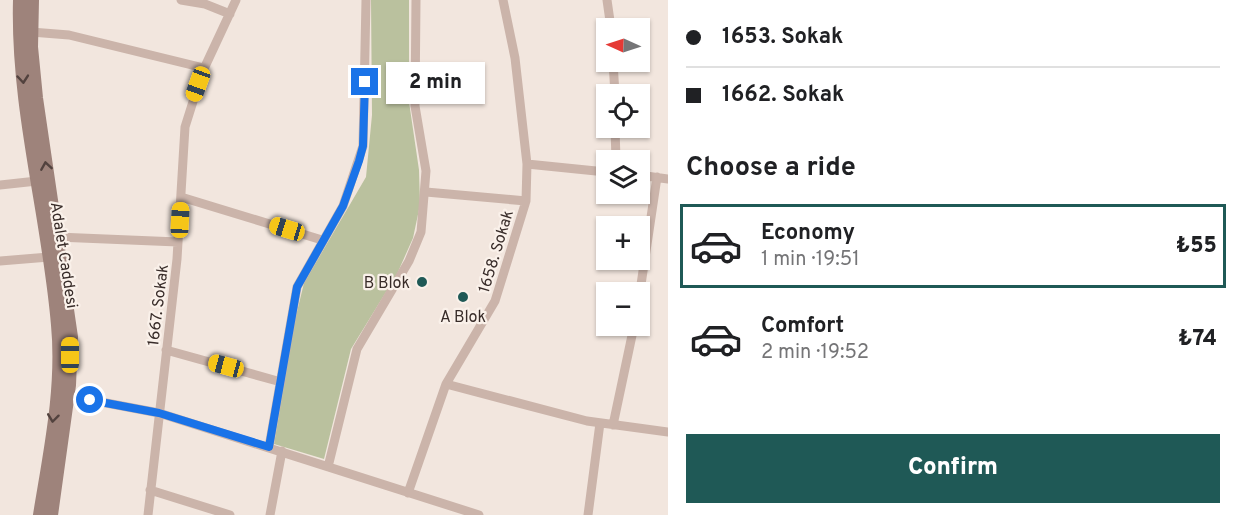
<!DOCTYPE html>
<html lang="en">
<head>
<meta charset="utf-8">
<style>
  :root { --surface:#fff; --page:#f6f6f6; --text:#202124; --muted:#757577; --line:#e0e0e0; --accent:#1f5956 }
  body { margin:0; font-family:Overpass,sans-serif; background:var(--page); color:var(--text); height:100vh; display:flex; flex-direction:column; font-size:22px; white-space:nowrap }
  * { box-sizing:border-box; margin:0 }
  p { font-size:20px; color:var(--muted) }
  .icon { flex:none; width:33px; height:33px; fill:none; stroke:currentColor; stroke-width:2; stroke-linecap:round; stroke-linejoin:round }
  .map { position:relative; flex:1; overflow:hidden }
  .side { display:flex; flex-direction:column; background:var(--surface); width:570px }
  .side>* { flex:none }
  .guide { display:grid; align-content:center; height:132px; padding:0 18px; background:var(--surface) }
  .needle { width:39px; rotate:273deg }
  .fabs { position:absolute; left:596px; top:18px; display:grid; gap:12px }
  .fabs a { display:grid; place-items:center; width:54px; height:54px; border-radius:0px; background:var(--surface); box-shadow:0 2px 4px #0004; font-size:30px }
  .end { position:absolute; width:27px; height:27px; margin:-14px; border:8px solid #1a73e8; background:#fff; box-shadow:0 0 0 3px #fff }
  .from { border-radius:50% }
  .bubble { position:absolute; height:42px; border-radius:0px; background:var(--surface); box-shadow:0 2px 4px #0004; font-size:20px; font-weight:800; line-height:42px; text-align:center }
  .car { position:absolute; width:18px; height:36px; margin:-18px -9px; border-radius:8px; box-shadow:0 0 4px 2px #0007; background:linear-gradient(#f5c518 24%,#345 0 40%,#f5c518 0 76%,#345 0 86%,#f5c518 0) }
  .guide b { display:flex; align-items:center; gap:21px; height:57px; font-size:22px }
  .guide b+b { border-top:2px solid var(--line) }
  .guide i { width:15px; height:15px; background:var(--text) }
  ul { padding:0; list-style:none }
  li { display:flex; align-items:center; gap:18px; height:84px; margin:0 12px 9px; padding:0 6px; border:3px solid transparent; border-radius:0px }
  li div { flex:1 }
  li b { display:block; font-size:22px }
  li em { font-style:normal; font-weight:800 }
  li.current { border-color:var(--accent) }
  li>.icon { width:54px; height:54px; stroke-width:1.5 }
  h2 { padding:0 18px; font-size:27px; line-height:72px }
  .button { display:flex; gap:12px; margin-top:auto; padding:12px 18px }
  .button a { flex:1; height:69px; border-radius:0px; background:var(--accent); color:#fff; font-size:24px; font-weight:800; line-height:69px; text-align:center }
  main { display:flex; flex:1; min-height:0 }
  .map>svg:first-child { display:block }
  .green { fill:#bac19e }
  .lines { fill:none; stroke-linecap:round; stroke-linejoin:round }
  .street { stroke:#cbb4aa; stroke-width:9 }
  .secondary { stroke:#9e837b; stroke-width:14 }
  .oneway { stroke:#52423e }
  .route { stroke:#1a73e8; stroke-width:8 }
  .poi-dot { fill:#1f5956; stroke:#faf1ea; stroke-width:2 }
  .labels { text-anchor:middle; stroke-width:4.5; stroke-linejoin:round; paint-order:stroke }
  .street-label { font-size:16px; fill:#382c29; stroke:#faf1ea }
  .poi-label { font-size:16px; fill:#382c29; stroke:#faf1ea; text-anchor:end }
</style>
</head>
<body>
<main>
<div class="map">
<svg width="668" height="515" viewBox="0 0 668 515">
  <rect width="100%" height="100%" fill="#f2e6de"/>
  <path class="green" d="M371,0h38v102l10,68 1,35 -7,33 -16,36 -46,75 -27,110 -50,-15 20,-120 10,-41 62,-106 6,-62z"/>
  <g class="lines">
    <path class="street" d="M181,0l24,4 25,10
      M607,0l4,28
      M31,32l38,3 135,33
      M613,62l2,32
      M615,128l1,32
      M527,164l79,8
      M639,175l29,4
      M0,185l37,-4
      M426,192l100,9
      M181,197l141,43
      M57,237l121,5
      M0,261l49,-4
      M639,298l18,-121
      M166,350l115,32
      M446,384l141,37 81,11
      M64,395l95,18 320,102
      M613,425l21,-99
      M269,447l28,-160 46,-81 20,-60 3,-146
      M328,467l29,-118 52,-88 12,-29 5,-61 -11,-65 1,-106
      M150,490l80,25
      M408,493l38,-109 49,-83 31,-100 1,-37 -12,-106 -12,-58
      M148,515l29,-256 8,-132 17,-54 34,-73
      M270,515l12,-64
      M588,515l12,-92"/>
    <path class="secondary" d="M20,0c-3,110 29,216 38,325 6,63 -8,128 -18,190
      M32,0l-1,47 5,51 35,239 -2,48 -18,130"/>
  </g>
  <defs><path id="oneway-chevron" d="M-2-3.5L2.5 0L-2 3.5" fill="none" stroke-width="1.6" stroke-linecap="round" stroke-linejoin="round" transform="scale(1.5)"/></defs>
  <g class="oneway">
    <use href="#oneway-chevron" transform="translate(23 79) rotate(85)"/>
    <use href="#oneway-chevron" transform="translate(46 166) rotate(-99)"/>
    <use href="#oneway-chevron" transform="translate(53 418) rotate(97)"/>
  </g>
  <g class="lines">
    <path class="route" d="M90,400l69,13 110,34 28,-160 46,-81 16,-45 4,-15 2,-64"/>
  </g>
  <g class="poi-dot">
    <circle cx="422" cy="282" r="6"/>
    <circle cx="463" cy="297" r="6"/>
  </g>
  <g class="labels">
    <g class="street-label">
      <text transform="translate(495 251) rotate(-73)" y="6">1658. Sokak</text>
      <text transform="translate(65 255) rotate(81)" y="6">Adalet Caddesi</text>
      <text transform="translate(157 305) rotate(-83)" y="6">1667. Sokak</text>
    </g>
    <g class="poi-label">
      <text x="410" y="288">B Blok</text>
      <text x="463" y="322" text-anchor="middle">A Blok</text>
    </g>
  </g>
</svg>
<div class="fabs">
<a><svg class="needle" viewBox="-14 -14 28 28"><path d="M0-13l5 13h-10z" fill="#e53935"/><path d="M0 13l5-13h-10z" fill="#757577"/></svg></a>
<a><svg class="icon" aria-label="locate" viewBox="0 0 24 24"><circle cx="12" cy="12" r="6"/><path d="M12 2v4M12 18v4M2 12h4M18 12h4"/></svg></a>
<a><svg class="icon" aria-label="layers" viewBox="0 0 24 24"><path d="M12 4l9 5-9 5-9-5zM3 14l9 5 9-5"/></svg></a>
<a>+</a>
<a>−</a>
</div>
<i class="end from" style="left:90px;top:400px"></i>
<i class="end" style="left:365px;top:82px"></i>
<div class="bubble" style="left:386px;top:62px;width:99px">2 min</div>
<i class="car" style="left:198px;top:84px;rotate:200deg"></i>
<i class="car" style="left:180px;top:220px;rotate:3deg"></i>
<i class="car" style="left:287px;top:229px;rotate:287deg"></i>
<i class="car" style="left:70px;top:355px;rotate:0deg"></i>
<i class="car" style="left:226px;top:366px;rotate:285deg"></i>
</div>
<section class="side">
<div class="guide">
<b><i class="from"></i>1653. Sokak</b>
<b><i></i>1662. Sokak</b>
</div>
<h2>Choose a ride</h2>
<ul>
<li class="current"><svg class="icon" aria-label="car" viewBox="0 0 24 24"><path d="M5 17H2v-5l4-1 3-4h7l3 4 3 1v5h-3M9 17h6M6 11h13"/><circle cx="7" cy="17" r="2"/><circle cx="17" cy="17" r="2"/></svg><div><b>Economy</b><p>1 min · 19:51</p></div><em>₺55</em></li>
<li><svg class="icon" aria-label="car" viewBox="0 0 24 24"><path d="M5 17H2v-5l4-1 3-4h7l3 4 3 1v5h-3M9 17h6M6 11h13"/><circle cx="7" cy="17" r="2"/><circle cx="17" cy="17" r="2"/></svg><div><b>Comfort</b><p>2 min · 19:52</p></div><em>₺74</em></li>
</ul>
<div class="button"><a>Confirm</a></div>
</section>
</main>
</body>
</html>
